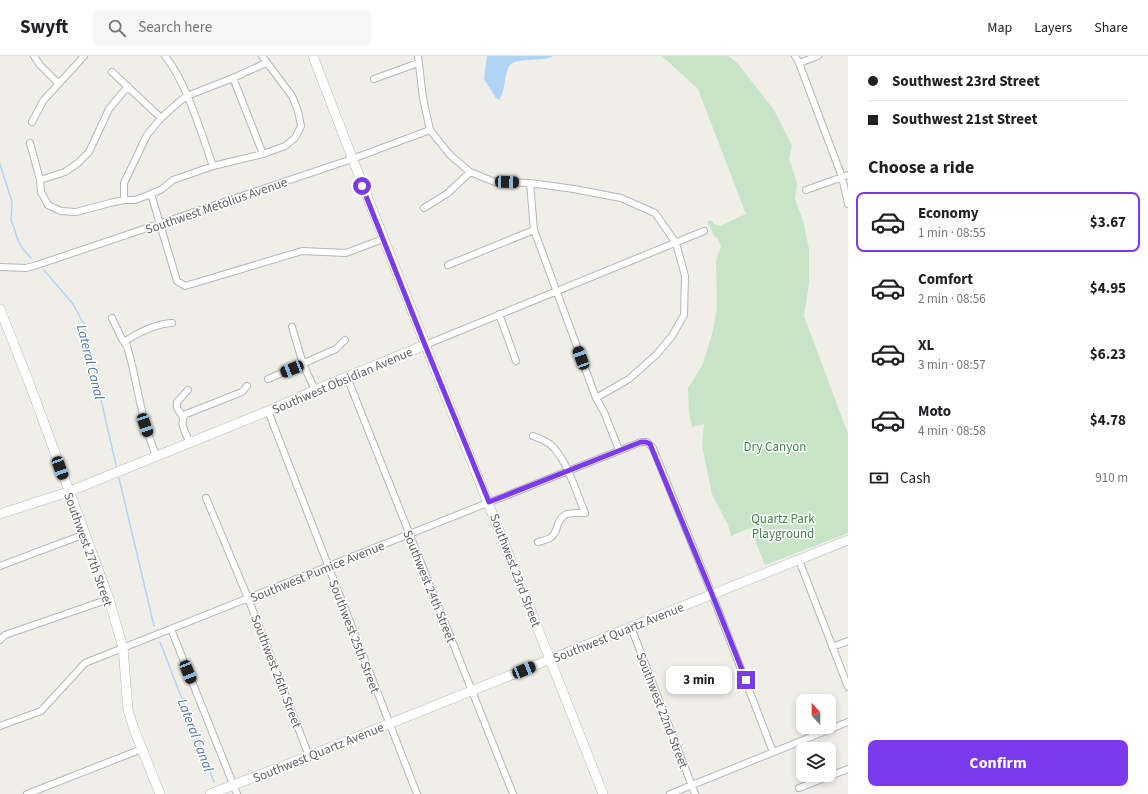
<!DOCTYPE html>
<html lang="en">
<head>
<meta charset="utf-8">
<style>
  :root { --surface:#fff; --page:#f6f6f6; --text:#202124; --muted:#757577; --line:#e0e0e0; --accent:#7c3aed }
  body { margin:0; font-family:"Source Sans 3",sans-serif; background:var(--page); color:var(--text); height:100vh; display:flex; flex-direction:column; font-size:15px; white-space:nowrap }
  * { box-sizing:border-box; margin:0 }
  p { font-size:13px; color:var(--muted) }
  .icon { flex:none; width:22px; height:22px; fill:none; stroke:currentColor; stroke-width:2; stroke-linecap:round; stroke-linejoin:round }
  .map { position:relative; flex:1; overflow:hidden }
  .details { display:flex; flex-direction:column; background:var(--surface); width:300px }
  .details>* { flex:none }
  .guide { display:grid; align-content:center; height:88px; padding:0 20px; background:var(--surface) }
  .needle { width:26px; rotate:339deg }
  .tools { position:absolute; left:796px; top:638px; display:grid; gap:8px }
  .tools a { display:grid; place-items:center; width:40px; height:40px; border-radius:8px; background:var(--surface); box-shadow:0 2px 6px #0003; font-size:20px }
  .end { position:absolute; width:18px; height:18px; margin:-9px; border:5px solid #7c3aed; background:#fff; box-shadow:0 0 0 2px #fff }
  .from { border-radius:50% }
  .bubble { position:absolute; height:28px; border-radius:8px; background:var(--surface); box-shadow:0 2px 6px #0003; font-size:13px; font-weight:700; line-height:28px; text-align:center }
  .car { position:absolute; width:12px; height:24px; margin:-12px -6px; border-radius:5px; box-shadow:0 0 3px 1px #0007; background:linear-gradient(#222 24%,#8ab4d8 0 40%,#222 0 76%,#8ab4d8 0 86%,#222 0) }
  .guide b { display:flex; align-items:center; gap:14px; height:38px; font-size:15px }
  .guide b+b { border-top:1px solid var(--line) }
  .guide i { width:10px; height:10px; background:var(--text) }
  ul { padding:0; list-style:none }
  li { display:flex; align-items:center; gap:12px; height:60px; margin:0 8px 6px; padding:0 12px; border:2px solid transparent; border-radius:8px }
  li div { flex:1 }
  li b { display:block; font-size:15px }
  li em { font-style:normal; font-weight:700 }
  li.on { border-color:var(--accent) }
  li>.icon { width:36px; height:36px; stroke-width:1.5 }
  h2 { padding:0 20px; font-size:18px; line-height:48px }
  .pay { display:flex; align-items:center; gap:10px; height:44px; padding:0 20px; font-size:15px }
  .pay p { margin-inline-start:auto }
  .cta { display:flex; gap:8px; margin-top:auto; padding:8px 20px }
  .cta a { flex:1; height:46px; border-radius:8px; background:var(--accent); color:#fff; font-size:16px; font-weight:700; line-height:46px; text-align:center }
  header { display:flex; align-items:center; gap:24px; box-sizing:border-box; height:56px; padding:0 20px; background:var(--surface); border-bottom:1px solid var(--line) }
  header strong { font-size:19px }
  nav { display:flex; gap:22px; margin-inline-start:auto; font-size:14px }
  .search { width:280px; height:36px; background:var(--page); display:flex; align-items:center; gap:10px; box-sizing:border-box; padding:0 14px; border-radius:8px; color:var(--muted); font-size:15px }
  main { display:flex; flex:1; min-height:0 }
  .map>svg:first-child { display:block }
  .green { fill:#c7e3c8 }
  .water { fill:#b0d4f6 }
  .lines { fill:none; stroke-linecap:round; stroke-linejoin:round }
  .stream { stroke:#b0d4f6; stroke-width:1.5 }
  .street-casing { stroke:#b4b6ba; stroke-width:8 }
  .secondary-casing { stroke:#b5b8bd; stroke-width:10 }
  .street { stroke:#fff; stroke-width:6 }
  .secondary { stroke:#fff; stroke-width:9 }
  .route { stroke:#7c3aed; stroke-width:5 }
  .labels { text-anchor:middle; stroke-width:3; stroke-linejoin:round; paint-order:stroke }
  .street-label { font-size:13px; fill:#5e6166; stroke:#fff }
  .park-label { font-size:13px; fill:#408347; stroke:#fff }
  .water-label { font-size:14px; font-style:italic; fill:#4d74a7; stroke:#fff }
</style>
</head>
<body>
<header>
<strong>Swyft</strong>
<div class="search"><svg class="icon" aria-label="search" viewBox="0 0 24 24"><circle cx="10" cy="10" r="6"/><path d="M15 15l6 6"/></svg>Search here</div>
<nav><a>Map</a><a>Layers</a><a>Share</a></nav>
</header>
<main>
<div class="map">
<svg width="848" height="738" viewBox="0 0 848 738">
  <rect width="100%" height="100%" fill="#efeee7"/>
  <path class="green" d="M662,0h67l9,8 36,46 18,36 -3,12 8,25 -2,16 8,22 6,28v34l-5,33 44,118v99l-83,32 -15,-37 -19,8 -3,-11 -16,-31 -10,-48 2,-22 -12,3 -3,-14 -1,-25 14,-22 11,-35 4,-23 -1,-48 5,-13 -4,-10h-2l-8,-15 4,-2 3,4 6,2 26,-12 -48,-125z"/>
  <path class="water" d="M487,0h66c-12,7 -36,0 -44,10 -6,11 -2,21 -10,34l-3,-2 -12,-19z"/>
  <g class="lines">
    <path class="stream" d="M0,108l12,38 -1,19 3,6 3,11 5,10 9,10
      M44,214l29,34 12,22v12l3,5 28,122
      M119,422l35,148
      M160,586l54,140"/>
    <g class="street-casing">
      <path id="street" d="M34,0l6,9 19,19
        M165,0c22,27 36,77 48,110
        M418,0l5,42 7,32 20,25 20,17 25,10 35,1 44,6 47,9 34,15 21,30 9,33 -1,39 -12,21 -15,18 -28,25 -33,19
        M795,0l4,7 43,114 6,27
        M799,7l19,-7
        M112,16l49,46
        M233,22l30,76
        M374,23l44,-16
        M32,66l11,-21 41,-45
        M30,87l10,37 1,12 7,13 13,6 15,1 34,-9 14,-3h11l16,-6 11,-5 11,-9 40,-14 50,-12 22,-8 10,-8 6,-12 -3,-15 -6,-15 -30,-40
        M40,124l25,-8 13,-9 11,-11 20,-43 19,-23
        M530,127l4,47 62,168 8,14 15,38
        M806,134l42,-15
        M151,138l26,87 8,5 117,-35 44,2 37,-14
        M124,144v-17l23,-48 14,-17 19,-17 7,-5 46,-18 33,-15
        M424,152l24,-15 22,-21
        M448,209l86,-35
        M0,211l26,1 11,-3 315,-106 78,-29
        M499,258l17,47
        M112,262l10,21 5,7 5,19 13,60 11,31
        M292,271l11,37 12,26
        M124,286c15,-10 30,-18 48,-19
        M425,289l279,-114
        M347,321l166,417
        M268,323l68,-30 9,-9
        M268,355l149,383
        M183,361l-6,-9v-6l11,-12
        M533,380c6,2 12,5 17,8 17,15 26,48 35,69 -15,0 -23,-2 -28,14 -1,4 -4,9 -7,11 -3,2 -9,3 -12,4
        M190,387c-4,-9 -12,-21 -4,-29l56,-22 5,-6
        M206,442l42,100 61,158
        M799,504l49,127
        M0,510l85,-32
        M631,571l64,167
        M171,573l66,165
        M0,584l5,-5 104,-36
        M832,591l16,-6
        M0,670l41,-15 44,-48 556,-221h6l6,6 59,146 61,158
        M799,732l49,-19
        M27,738l115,-45
        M670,738l178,-72"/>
    </g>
    <g class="secondary-casing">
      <path id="secondary" d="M313,0c94,247 194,492 290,738
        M0,253l30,76 79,214 14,49 5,62 6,19 26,65
        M0,458l68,-22 200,-81 47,-21 110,-45
        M210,738l99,-38 539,-216"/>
    </g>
    <use href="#street" class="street"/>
    <use href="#secondary" class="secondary"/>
  </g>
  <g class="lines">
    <path class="route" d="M362,130l63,159 64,157 152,-60h5l4,2 62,150 34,86"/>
  </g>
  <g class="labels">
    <g class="street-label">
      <text transform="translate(216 149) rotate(-19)" y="5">Southwest Metolius Avenue</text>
      <text transform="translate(342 324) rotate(-23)" y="5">Southwest Obsidian Avenue</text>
      <text transform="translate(89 493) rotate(70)" y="5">Southwest 27th Street</text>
      <text transform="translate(516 514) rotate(69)" y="5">Southwest 23rd Street</text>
      <text transform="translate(317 515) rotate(-22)" y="5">Southwest Pumice Avenue</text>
      <text transform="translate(430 530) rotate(68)" y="5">Southwest 24th Street</text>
      <text transform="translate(618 576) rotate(-22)" y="5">Southwest Quartz Avenue</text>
      <text transform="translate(355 580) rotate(69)" y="5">Southwest 25th Street</text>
      <text transform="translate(277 615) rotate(69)" y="5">Southwest 26th Street</text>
      <text transform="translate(663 654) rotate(69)" y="5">Southwest 22nd Street</text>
      <text transform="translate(318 696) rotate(-22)" y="5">Southwest Quartz Avenue</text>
    </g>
    <g class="park-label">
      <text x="775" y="395">Dry Canyon</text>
      <text x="783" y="467">Quartz Park<tspan x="783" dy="15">Playground</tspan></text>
    </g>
    <g class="water-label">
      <text transform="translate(91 306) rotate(76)" y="5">Lateral Canal</text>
      <text transform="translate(196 679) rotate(69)" y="5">Lateral Canal</text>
    </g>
  </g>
</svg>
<div class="tools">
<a><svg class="needle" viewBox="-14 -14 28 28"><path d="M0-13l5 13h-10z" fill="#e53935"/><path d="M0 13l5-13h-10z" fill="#757577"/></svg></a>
<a><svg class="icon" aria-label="layers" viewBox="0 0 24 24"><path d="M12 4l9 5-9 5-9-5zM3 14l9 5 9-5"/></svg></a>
</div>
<i class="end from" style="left:362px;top:130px"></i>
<i class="end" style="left:746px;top:624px"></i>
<div class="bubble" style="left:666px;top:610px;width:66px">3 min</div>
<i class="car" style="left:507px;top:126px;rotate:92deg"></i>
<i class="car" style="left:581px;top:302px;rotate:340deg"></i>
<i class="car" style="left:292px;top:313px;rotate:248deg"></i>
<i class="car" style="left:145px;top:369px;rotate:161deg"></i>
<i class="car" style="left:60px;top:412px;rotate:160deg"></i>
<i class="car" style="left:524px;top:614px;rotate:68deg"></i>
<i class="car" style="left:188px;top:616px;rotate:158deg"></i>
</div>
<section class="details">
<div class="guide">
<b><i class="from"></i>Southwest 23rd Street</b>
<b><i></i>Southwest 21st Street</b>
</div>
<h2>Choose a ride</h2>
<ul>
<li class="on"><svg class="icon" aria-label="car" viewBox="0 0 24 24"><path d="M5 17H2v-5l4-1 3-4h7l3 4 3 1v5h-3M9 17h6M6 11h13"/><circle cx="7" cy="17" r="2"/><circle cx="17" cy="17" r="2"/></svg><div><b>Economy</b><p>1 min · 08:55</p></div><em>$3.67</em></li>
<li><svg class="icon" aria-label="car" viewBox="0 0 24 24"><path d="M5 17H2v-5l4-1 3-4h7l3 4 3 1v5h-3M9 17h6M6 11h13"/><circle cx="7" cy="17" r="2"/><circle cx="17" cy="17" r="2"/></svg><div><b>Comfort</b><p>2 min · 08:56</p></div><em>$4.95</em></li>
<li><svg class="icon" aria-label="car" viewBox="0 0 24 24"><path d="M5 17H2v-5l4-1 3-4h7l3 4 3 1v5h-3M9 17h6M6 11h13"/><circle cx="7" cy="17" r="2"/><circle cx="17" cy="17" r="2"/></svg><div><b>XL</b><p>3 min · 08:57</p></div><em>$6.23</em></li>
<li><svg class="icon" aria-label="car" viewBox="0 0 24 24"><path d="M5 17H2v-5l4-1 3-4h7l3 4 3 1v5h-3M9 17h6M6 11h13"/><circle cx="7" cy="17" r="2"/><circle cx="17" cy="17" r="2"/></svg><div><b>Moto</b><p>4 min · 08:58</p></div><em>$4.78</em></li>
</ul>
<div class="pay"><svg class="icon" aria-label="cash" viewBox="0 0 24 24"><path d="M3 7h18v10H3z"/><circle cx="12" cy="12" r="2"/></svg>Cash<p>910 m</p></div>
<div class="cta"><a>Confirm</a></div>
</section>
</main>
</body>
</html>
